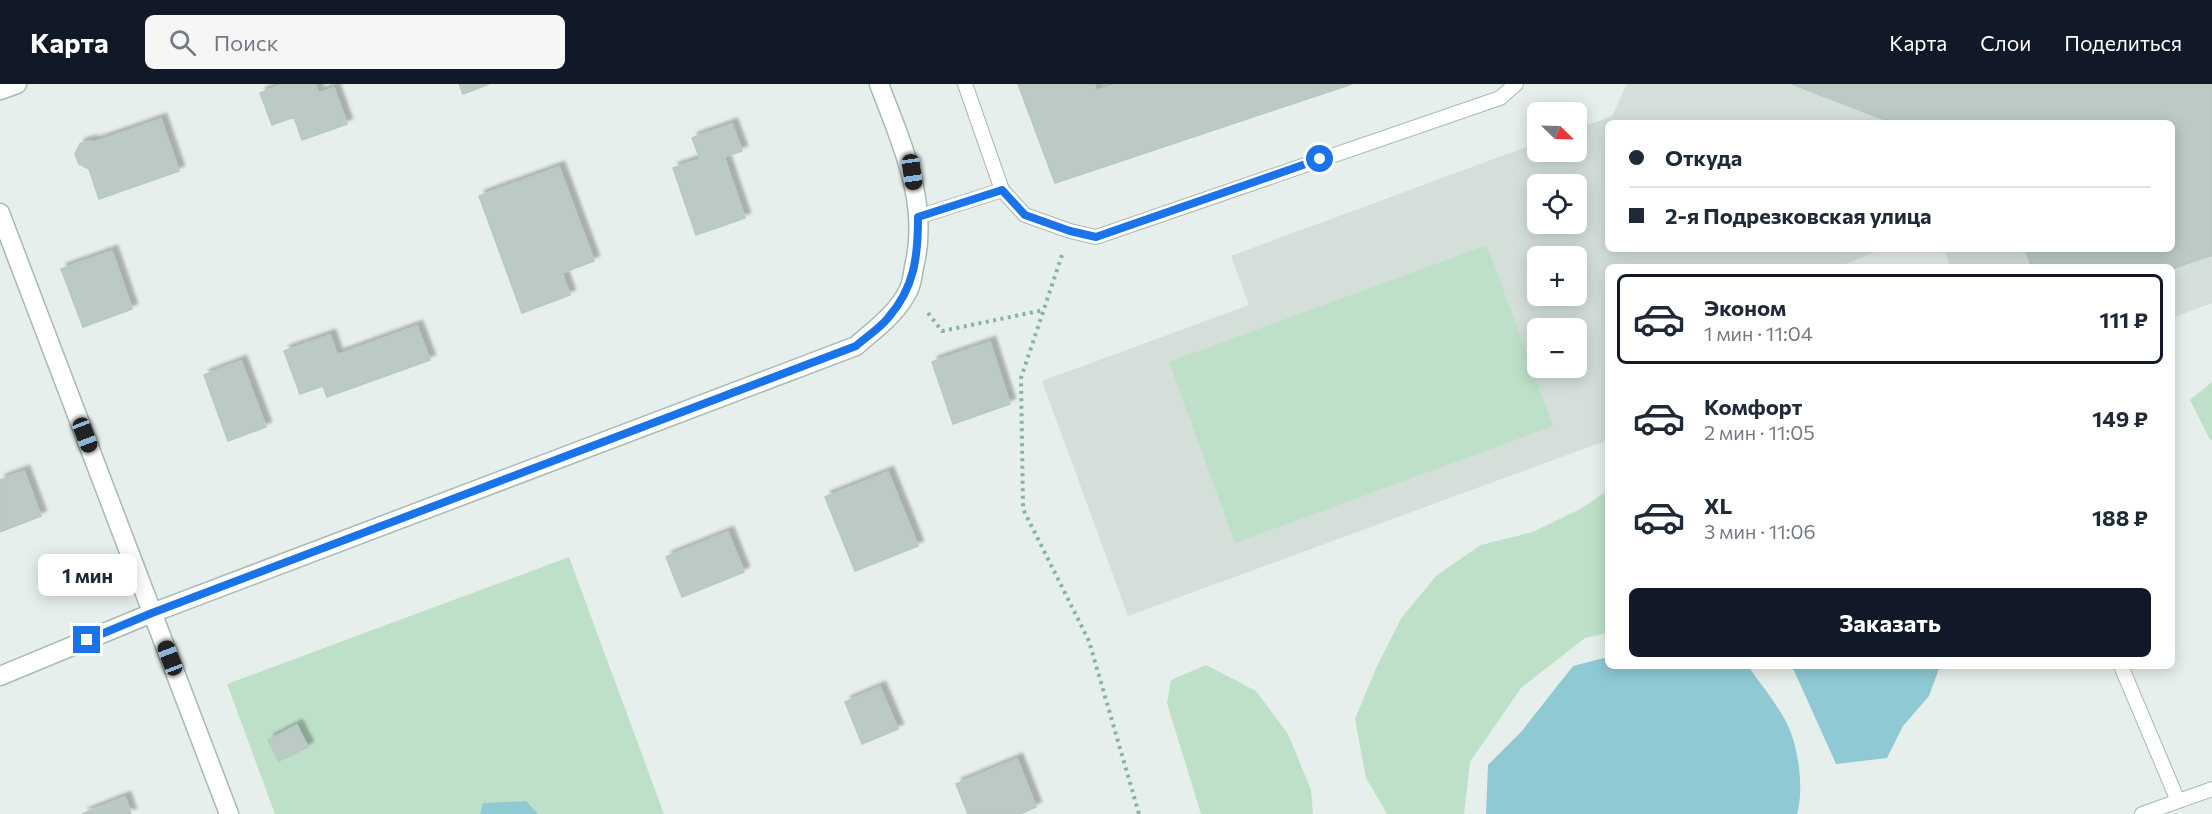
<!DOCTYPE html>
<html lang="ru">
<head>
<meta charset="utf-8">
<style>
  :root { --surface:#fff; --page:#f6f6f7; --text:#1f2937; --muted:#747a83; --line:#e0e1e3; --accent:#111827 }
  body { margin:0; font-family:Commissioner,sans-serif; background:var(--page); color:var(--text); height:100vh; display:flex; flex-direction:column; font-size:22px; white-space:nowrap }
  * { box-sizing:border-box; margin:0 }
  p { font-size:20px; color:var(--muted) }
  .icon { flex:none; width:33px; height:33px; fill:none; stroke:currentColor; stroke-width:2; stroke-linecap:round; stroke-linejoin:round }
  .map { position:relative; flex:1; overflow:hidden }
  .side { position:absolute; left:1605px; top:180px; width:570px; height:405px; display:flex; flex-direction:column; background:var(--surface); border-radius:9px; box-shadow:0 3px 15px #0003 }
  .side>* { flex:none }
  .guide { position:absolute; left:1605px; top:36px; width:570px; height:132px; border-radius:9px; box-shadow:0 3px 15px #0003; display:grid; align-content:center; height:132px; padding:0 24px; background:var(--surface) }
  .needle { width:39px; rotate:113deg }
  .buttons { position:absolute; left:1527px; top:18px; display:grid; gap:12px }
  .buttons a { display:grid; place-items:center; width:60px; height:60px; border-radius:9px; background:var(--surface); box-shadow:0 3px 15px #0003; font-size:30px }
  .end { position:absolute; width:27px; height:27px; margin:-14px; border:8px solid #1a73e8; background:#fff; box-shadow:0 0 0 3px #fff }
  .from { border-radius:50% }
  .bubble { position:absolute; height:42px; border-radius:9px; background:var(--surface); box-shadow:0 3px 15px #0003; font-size:20px; font-weight:700; line-height:42px; text-align:center }
  .car { position:absolute; width:18px; height:36px; margin:-18px -9px; border-radius:8px; box-shadow:0 0 4px 2px #0007; background:linear-gradient(#222 24%,#8ab4d8 0 40%,#222 0 76%,#8ab4d8 0 86%,#222 0) }
  .guide b { display:flex; align-items:center; gap:21px; height:57px; font-size:22px }
  .guide b+b { border-top:2px solid var(--line) }
  .guide i { width:15px; height:15px; background:var(--text) }
  ul { padding:10px 0 0; list-style:none }
  li { display:flex; align-items:center; gap:18px; height:90px; margin:0 12px 9px; padding:0 12px; border:3px solid transparent; border-radius:9px }
  li div { flex:1 }
  li b { display:block; font-size:22px }
  li em { font-style:normal; font-weight:700 }
  li.on { border-color:var(--accent) }
  li>.icon { width:54px; height:54px; stroke-width:1.5 }
  .button { display:flex; gap:12px; margin-top:auto; padding:12px 24px }
  .button a { flex:1; height:69px; border-radius:9px; background:var(--accent); color:#fff; font-size:24px; font-weight:700; line-height:69px; text-align:center }
  header { display:flex; align-items:center; gap:36px; box-sizing:border-box; height:84px; padding:0 30px; background:var(--accent); color:#fff }
  header strong { font-size:28px }
  nav { display:flex; gap:33px; margin-inline-start:auto; font-size:21px }
  .search { width:420px; height:54px; background:var(--page); display:flex; align-items:center; gap:15px; box-sizing:border-box; padding:0 21px; border-radius:9px; color:var(--muted); font-size:22px }
  .map>svg:first-child { display:block }
  .built { fill:#d4dfda; fill-rule:evenodd }
  .green { fill:#bfe0c8 }
  .water { fill:#8ec9d4 }
  .building { fill:#bbcac4; stroke:#b8c9c2; stroke-width:1.5; filter:url(#shadow) }
  .lines { fill:none; stroke-linecap:round; stroke-linejoin:round }
  .lane-casing { stroke:#a8b8b2; stroke-width:16 }
  .street-casing { stroke:#a8b8b2; stroke-width:21 }
  .secondary-casing { stroke:#a4bbb3; stroke-width:21 }
  .path { stroke:#86b3a5; stroke-width:4; stroke-dasharray:3 4.5; stroke-linecap:butt }
  .lane { stroke:#fff; stroke-width:14 }
  .street { stroke:#fff; stroke-width:18 }
  .secondary { stroke:#fff; stroke-width:18 }
  .route { stroke:#1a73e8; stroke-width:8 }
</style>
</head>
<body>
<header>
<strong>Карта</strong>
<div class="search"><svg class="icon" aria-label="search" viewBox="0 0 24 24"><circle cx="10" cy="10" r="6"/><path d="M15 15l6 6"/></svg>Поиск</div>
<nav><a>Карта</a><a>Слои</a><a>Поделиться</a></nav>
</header>
<div class="map">
<svg width="2212" height="730" viewBox="0 0 2212 730">
  <defs>
    <filter id="shadow"><feDropShadow dx="5.5" dy="-5.5" stdDeviation="1.5" flood-color="#0004"/></filter>
  </defs>
  <rect width="100%" height="100%" fill="#e6efeb"/>
  <path class="built" d="M1627,0h585v219l-40,15v-51h-221l-7,-18h228v-126h-564v126h273l-42,18h-231v173l-480,176 -86,-235 207,-76 -18,-49 306,-113 1,9h38l1,-23 35,-13zM1538,100h38v40h-38zM1538,172h38v40h-38zM1538,244h38v40h-38z"/>
  <path class="green" d="M1487,161l66,181 -318,117 -66,-181z
    M2212,298v57l-2,1 -20,-40z
    M1608,406v143l-23,5 -64,50 -51,74 -6,52h-77l-21,-36 -11,-59 22,-53 25,-49 35,-42 44,-30 52,-13 49,-24z
    M569,473l95,257h-126l-13,-13 -41,2 -4,11h-205l-48,-130z
    M1206,581l50,26 32,43 23,56 2,24h-112l-34,-111 4,-23z"/>
  <path class="water" d="M1608,573v9h140c14,20 31,40 41,62 10,23 15,63 8,86h-311l2,-49 33,-33 52,-66z
    M1792,582h148l-11,30 -26,30 -16,32 -51,6z
    M526,717l12,13h-58l3,-11z"/>
  <path class="building" d="M284,0h31l4,9 15,-5 13,36 -45,16 -8,-23 -22,8 -12,-32z
    M459,0h30l-26,10z
    M1018,0h76l2,7 21,-7h235l-297,99z
    M1792,0h420v171l-40,14v-2h-140l-7,-18h147v-126h-279z
    M161,35l18,52 -80,28 -10,-30 -10,-5 -4,-10 5,-10 10,-3 5,1z
    M732,40l10,27 -18,6 21,61 -49,17 -23,-67 27,-9 -8,-21z
    M559,83l35,94 -32,12 8,22 -48,18 -43,-117z
    M112,167l20,58 -49,18 -22,-58z
    M417,242l13,34 -103,37 -4,-11 -23,8 -16,-43 46,-16 7,20z
    M990,258l20,62 -57,20 -21,-62z
    M241,277l25,66 -38,14 -24,-66z
    M24,387l17,45 -41,16v-52z
    M888,388l30,74 -63,25 -30,-74z
    M728,448l16,40 -62,25 -16,-40z
    M880,603l18,42 -36,15 -17,-42z
    M297,641l11,22 -29,14 -11,-21z
    M1017,675l19,48 -16,7h-52l-12,-30z
    M125,713l6,17h-49z"/>
  <g class="lines">
    <g class="lane-casing">
      <path id="lane" d="M965,0l37,106 23,25 45,16 26,6 404,-139 16,-14
        M918,133l84,-27
        M2121,582l57,135
        M2142,730l70,-25"/>
    </g>
    <g class="street-casing">
      <path id="street" d="M0,6l17,-6
        M0,129l229,601"/>
    </g>
    <g class="secondary-casing">
      <path id="secondary" d="M0,592l152,-63 704,-267c19,-17 42,-33 53,-57 3,-7 4,-15 5,-22 16,-64 -13,-125 -35,-183"/>
    </g>
    <path class="path" d="M1062,171l-41,123 2,131 66,132 50,173
      M928,229l14,18 102,-21"/>
    <use href="#lane" class="lane"/>
    <use href="#street" class="street"/>
    <use href="#secondary" class="secondary"/>
  </g>
  <g class="lines">
    <path class="route" d="M87,556l65,-27 704,-267c10,-9 23,-17 32,-28 27,-31 30,-62 30,-101l84,-27 23,25 45,16 26,6 224,-78"/>
  </g>
</svg>
<div class="buttons">
<a><svg class="needle" viewBox="-14 -14 28 28"><path d="M0-13l5 13h-10z" fill="#e53935"/><path d="M0 13l5-13h-10z" fill="#747a83"/></svg></a>
<a><svg class="icon" aria-label="locate" viewBox="0 0 24 24"><circle cx="12" cy="12" r="6"/><path d="M12 2v4M12 18v4M2 12h4M18 12h4"/></svg></a>
<a>+</a>
<a>−</a>
</div>
<i class="end from" style="left:1320px;top:75px"></i>
<i class="end" style="left:87px;top:556px"></i>
<div class="bubble" style="left:38px;top:470px;width:99px">1 мин</div>
<i class="car" style="left:912px;top:88px;rotate:172deg"></i>
<i class="car" style="left:85px;top:351px;rotate:159deg"></i>
<i class="car" style="left:170px;top:574px;rotate:339deg"></i>
<div class="guide">
<b><i class="from"></i>Откуда</b>
<b><i></i>2-я Подрезковская улица</b>
</div>
<section class="side">
<ul>
<li class="on"><svg class="icon" aria-label="car" viewBox="0 0 24 24"><path d="M5 17H2v-5l4-1 3-4h7l3 4 3 1v5h-3M9 17h6M6 11h13"/><circle cx="7" cy="17" r="2"/><circle cx="17" cy="17" r="2"/></svg><div><b>Эконом</b><p>1 мин · 11:04</p></div><em>111 ₽</em></li>
<li><svg class="icon" aria-label="car" viewBox="0 0 24 24"><path d="M5 17H2v-5l4-1 3-4h7l3 4 3 1v5h-3M9 17h6M6 11h13"/><circle cx="7" cy="17" r="2"/><circle cx="17" cy="17" r="2"/></svg><div><b>Комфорт</b><p>2 мин · 11:05</p></div><em>149 ₽</em></li>
<li><svg class="icon" aria-label="car" viewBox="0 0 24 24"><path d="M5 17H2v-5l4-1 3-4h7l3 4 3 1v5h-3M9 17h6M6 11h13"/><circle cx="7" cy="17" r="2"/><circle cx="17" cy="17" r="2"/></svg><div><b>XL</b><p>3 мин · 11:06</p></div><em>188 ₽</em></li>
</ul>
<div class="button"><a>Заказать</a></div>
</section>
</div>
</body>
</html>
